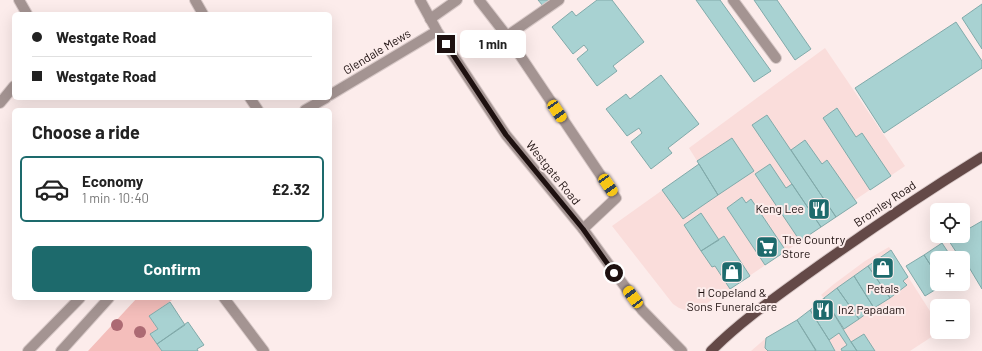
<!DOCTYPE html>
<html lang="en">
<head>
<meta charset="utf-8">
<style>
  :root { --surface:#fff; --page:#f6f6f6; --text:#222; --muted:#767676; --line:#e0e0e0; --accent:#1d6a6c }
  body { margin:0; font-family:Barlow,sans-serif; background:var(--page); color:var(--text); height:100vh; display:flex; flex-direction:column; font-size:15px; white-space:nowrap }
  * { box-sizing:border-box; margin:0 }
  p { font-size:13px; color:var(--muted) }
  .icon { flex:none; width:22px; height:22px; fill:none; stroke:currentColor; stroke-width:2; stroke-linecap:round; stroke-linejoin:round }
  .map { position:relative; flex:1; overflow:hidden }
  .details { position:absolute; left:12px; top:108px; width:320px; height:192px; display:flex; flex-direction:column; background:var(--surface); border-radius:6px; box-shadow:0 4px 16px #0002 }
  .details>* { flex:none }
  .top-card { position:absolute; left:12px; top:12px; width:320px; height:88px; border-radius:6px; box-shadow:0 4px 16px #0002; display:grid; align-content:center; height:88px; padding:0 20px; background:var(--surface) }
  .controls { position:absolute; left:930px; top:203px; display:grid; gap:8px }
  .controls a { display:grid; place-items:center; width:40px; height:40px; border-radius:6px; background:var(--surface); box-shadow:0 4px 16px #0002; font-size:20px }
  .end { position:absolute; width:18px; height:18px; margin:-9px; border:5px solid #1e1110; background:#fff; box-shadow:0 0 0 2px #fff }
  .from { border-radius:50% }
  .bubble { position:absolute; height:28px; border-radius:6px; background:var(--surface); box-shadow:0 4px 16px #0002; font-size:13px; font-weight:700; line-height:28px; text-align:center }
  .car { position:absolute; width:12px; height:24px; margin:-12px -6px; border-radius:5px; box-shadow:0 0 3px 1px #0007; background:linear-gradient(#f5c518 24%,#345 0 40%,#f5c518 0 76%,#345 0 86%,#f5c518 0) }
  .top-card b { display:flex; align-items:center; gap:14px; height:38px; font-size:15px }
  .top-card b+b { border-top:1px solid var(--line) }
  .top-card i { width:10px; height:10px; background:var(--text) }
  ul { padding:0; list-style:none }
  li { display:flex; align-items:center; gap:12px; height:66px; margin:0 8px 6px; padding:0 12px; border:2px solid transparent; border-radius:6px }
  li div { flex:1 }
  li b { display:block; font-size:15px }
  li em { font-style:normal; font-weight:700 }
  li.on { border-color:var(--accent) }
  li>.icon { width:36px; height:36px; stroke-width:1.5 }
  h2 { padding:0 20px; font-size:18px; line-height:48px }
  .button { display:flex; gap:8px; margin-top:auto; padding:8px 20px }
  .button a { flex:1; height:46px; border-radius:6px; background:var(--accent); color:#fff; font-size:16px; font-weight:700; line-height:46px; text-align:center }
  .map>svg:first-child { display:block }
  .built { fill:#fadddb }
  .green { fill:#f4bebb }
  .building { fill:#a8d2d2; stroke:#81aaaa }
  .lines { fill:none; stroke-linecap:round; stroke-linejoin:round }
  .lane-casing { stroke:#d8c9c8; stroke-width:12 }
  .street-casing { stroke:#d8c9c8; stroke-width:12 }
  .primary-casing { stroke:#d8c9c8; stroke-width:12 }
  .lane { stroke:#a49492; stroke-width:10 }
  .street { stroke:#a49492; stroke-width:10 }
  .primary { stroke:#644947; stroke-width:10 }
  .tree { fill:#ac6a73 }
  .route { stroke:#1e1110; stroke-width:5 }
  .labels { text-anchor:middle; stroke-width:4; stroke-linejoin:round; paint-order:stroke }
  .street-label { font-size:12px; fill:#1e1110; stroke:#fceceb }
  .poi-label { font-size:12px; fill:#1e1110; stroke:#fceceb; text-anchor:start }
</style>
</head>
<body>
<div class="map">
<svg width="982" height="351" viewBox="0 0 982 351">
  <rect width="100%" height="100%" fill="#fceceb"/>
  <path class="built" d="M825,48l80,118 -50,34 2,3 -127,86 -31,19 -11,3 -9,-3 -6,-4 -61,-78 87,-62 -10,-16z
    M889,247l48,75v10h2l-29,19h-159l15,-13 31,-18 13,-10 14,-12 -3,-3 13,-11 31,-23z"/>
  <path class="green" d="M137,298h38l-26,18 9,13 -8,5 12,17h-74z"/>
  <path class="building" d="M538,0h13l-8,6z
    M597,0h15l32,42 -31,24 4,5 -20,15 -20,-27 11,-9 -4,-5 -11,9 -21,-27 20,-16 4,5z
    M696,0h24l51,71 -17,11z
    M754,0h23l34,49 -16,11z
    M982,4v45l-20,-31z
    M956,22l26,39v7l-98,65 -29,-45z
    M661,75l38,49 -31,24 4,5 -21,16 -20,-27 11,-9 -3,-5 -12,8 -21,-27 20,-15 4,5z
    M837,108l19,29 6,-4 29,43 -21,14 -47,-72z
    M767,115l69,102 -15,10 -69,-102z
    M732,138l22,33 -36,24 -21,-34z
    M805,140l17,24 5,-4 30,43 -21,14 -45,-67z
    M699,164l19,31 -35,24 -21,-29z
    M770,164l16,24 6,-4 29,43 -21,14 -45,-67z
    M742,197l4,6 5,-4 35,52 -21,14 -38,-57z
    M701,213l18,27 -18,11 -17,-26z
    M982,221v68l-15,-25 -3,1 -1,-7h-3l-11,-17 8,-5h6v-4z
    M724,236l26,40 -20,13 -15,-23 -3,1 -11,-16z
    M942,243l10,15h-15v17l-13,-20z
    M891,250l17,27 -5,4 4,4 -17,13 -22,-32z
    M924,255l13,20v9l6,1 -18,11 -19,-30z
    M868,266l22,32 -16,10 -20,-32z
    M854,276l20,32 -15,11 -22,-31z
    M837,288l22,31 -15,10 -20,-31z
    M824,298l27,44 6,9h-15l-1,-2 6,-4 -8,-12 -10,7 -19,-30z
    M170,302l15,23 -28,19 -7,-10 8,-5 -9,-13z
    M810,310l19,30 6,11h-19l-19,-31z
    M797,320l19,30 -2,1h-46l-3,-3 1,-10z
    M188,322l16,23 -7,4 1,2h-36l-5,-7z
    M864,334l11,17h-18l-6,-9z"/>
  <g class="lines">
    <g class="lane-casing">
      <path id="lane" d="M19,0l8,14
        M479,0l28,36 109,162 -33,31
        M733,0l43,58
        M430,19l27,-19
        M507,36l52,-36
        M0,103l14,-17
        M28,351l52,-53"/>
    </g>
    <g class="street-casing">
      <path id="street" d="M195,0l8,14
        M420,0l17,31 69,104 77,94 59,81 40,41
        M330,95l107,-64
        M250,98l8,12
        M305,110l21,-12
        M224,298l40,53
        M61,351l48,-53"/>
    </g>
    <g class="primary-casing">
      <path id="primary" d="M711,351c29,-29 62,-52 95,-76 57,-41 116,-81 176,-118"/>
    </g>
    <use href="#lane" class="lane"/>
    <use href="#street" class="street"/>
    <use href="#primary" class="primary"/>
  </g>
  <g class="tree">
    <circle cx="117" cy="325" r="6"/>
    <circle cx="140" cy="332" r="6"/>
  </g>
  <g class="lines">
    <path class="route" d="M446,44l60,91 77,94 31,44"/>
  </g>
  <defs>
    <g id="restaurant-square" transform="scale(1.15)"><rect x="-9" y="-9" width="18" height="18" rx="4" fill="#1d6a6c" stroke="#fceceb"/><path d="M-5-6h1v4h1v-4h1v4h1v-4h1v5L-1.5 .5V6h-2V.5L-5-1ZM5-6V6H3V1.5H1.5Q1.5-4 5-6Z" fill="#fff"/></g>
    <g id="supermarket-square" transform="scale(1.15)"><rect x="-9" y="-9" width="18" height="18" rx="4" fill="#1d6a6c" stroke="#fceceb"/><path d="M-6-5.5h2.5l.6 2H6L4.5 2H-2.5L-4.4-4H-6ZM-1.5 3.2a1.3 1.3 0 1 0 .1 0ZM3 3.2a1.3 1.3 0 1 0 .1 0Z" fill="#fff"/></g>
    <g id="shop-square" transform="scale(1.15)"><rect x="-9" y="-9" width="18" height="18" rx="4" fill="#1d6a6c" stroke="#fceceb"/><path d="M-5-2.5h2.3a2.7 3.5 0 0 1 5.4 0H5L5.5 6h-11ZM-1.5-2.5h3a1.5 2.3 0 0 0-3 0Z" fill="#fff"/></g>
  </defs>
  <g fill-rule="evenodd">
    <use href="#restaurant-square" x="819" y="209"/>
    <use href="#supermarket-square" x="767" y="247"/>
    <use href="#shop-square" x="883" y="268"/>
    <use href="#shop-square" x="732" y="272"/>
    <use href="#restaurant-square" x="823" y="310"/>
  </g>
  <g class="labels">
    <g class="street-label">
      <text transform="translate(377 52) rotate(-31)" y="4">Glendale Mews</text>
      <text transform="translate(553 173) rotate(51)" y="4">Westgate Road</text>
      <text transform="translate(885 204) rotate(-34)" y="4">Bromley Road</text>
    </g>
    <g class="poi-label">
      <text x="804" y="213" text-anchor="end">Keng Lee</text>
      <text x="782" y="244">The Country<tspan x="782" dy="14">Store</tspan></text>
      <text x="883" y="293" text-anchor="middle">Petals</text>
      <text x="732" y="297" text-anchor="middle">H Copeland &amp;<tspan x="732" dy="14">Sons Funeralcare</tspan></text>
      <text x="838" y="314">In2 Papadam</text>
    </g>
  </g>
</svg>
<div class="controls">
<a><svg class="icon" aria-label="locate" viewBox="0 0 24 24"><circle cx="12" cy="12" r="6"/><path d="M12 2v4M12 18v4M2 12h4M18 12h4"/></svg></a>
<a>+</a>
<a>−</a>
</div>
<i class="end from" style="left:614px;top:273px"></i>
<i class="end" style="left:446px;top:44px"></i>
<div class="bubble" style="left:460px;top:30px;width:66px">1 min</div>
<i class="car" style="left:557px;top:111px;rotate:146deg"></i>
<i class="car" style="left:608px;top:185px;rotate:146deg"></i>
<i class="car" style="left:633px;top:297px;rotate:323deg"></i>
<div class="top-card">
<b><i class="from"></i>Westgate Road</b>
<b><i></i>Westgate Road</b>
</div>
<section class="details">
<h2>Choose a ride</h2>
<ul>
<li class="on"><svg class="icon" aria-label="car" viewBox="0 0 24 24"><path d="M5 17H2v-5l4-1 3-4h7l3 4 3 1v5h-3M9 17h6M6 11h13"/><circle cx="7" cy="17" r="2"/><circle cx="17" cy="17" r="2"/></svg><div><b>Economy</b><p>1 min · 10:40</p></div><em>£2.32</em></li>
</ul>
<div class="button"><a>Confirm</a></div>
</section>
</div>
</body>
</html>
